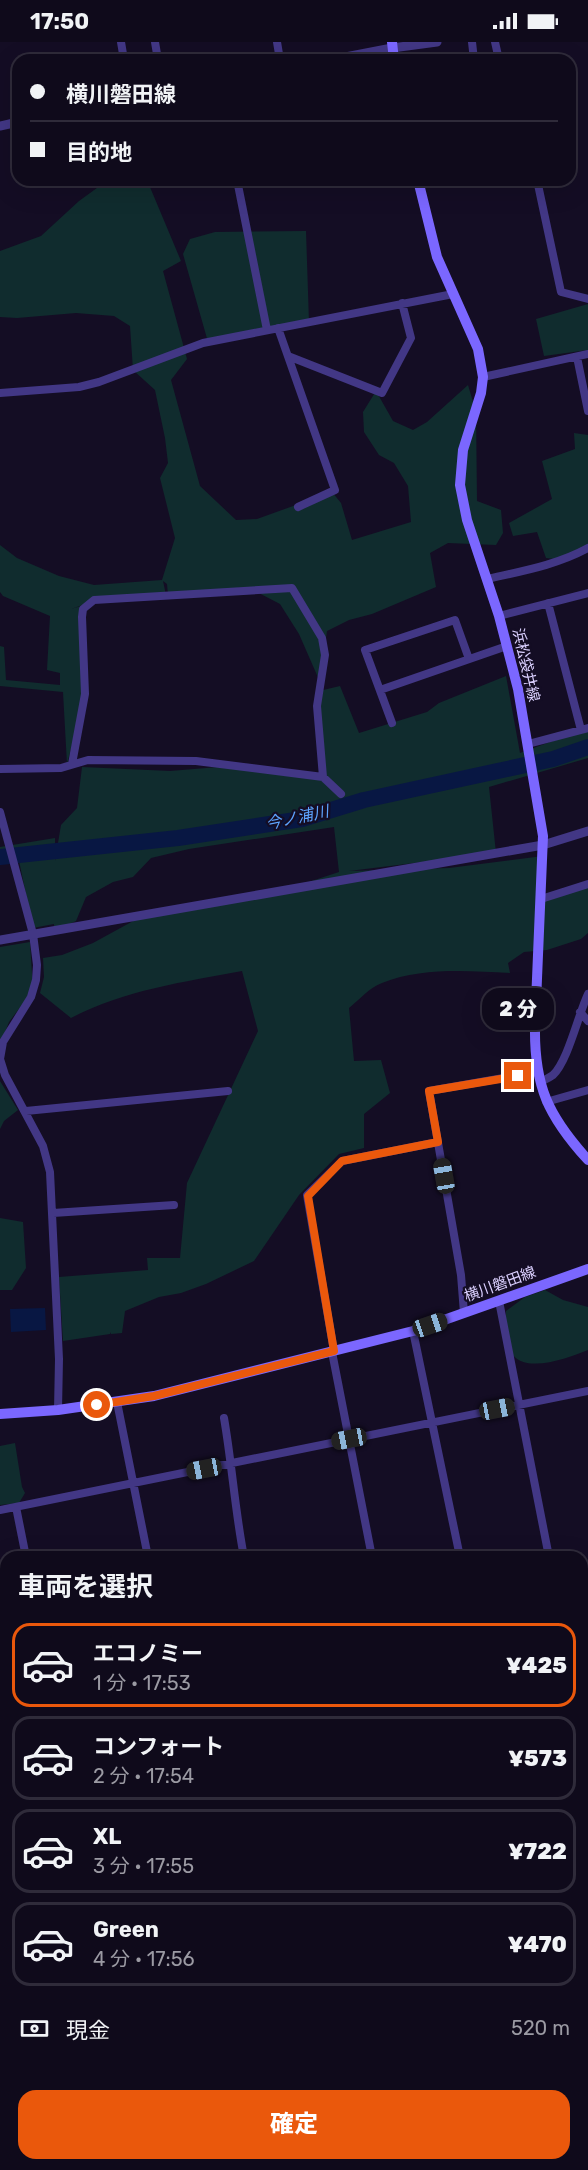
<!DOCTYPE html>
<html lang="ja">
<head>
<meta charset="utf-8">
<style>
  :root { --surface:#0f0a1b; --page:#181324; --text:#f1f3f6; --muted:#9b9aa3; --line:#2f2b3a; --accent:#ea580c }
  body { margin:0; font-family:Rubik,"Noto Sans JP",sans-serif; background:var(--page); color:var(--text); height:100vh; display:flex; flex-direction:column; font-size:22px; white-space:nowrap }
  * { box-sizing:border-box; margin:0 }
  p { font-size:20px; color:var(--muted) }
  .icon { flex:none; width:33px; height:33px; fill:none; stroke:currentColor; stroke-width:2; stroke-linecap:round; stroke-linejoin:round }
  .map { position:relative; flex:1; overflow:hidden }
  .drawer { position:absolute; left:0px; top:1509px; width:588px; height:620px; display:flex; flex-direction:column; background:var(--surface); border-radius:18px 18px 0 0; box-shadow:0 6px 24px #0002,0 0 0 2px var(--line) }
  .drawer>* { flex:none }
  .banner { position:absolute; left:12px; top:12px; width:564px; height:132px; border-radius:18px; box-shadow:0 6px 24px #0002,0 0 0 2px var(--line); display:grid; align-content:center; height:132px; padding:0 18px; background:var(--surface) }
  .end { position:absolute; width:27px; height:27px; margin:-14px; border:8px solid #ea580c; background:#fff; box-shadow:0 0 0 3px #fff }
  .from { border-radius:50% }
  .bubble { position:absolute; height:42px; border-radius:18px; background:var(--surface); box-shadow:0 6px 24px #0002,0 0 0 2px var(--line); font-size:20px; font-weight:800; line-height:42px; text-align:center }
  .car { position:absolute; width:18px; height:36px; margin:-18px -9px; border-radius:8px; box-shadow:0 0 4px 2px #0007; background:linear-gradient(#222 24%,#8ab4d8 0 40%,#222 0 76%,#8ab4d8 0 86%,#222 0) }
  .banner b { display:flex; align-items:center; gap:21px; height:57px; font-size:22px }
  .banner b+b { border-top:2px solid var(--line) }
  .banner i { width:15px; height:15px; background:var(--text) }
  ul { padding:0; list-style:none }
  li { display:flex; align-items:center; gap:18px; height:84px; margin:0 12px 9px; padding:0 6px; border:3px solid var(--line); border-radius:18px }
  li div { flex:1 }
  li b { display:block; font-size:22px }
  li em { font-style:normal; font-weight:800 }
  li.current { border-color:var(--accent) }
  li>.icon { width:54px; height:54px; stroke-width:1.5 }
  h2 { padding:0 18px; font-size:27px; line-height:72px }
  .pay { display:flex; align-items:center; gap:15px; height:66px; padding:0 18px; font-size:22px }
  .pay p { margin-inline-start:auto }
  .primary-button { display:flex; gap:12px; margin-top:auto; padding:12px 18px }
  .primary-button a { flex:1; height:69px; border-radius:18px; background:var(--accent); color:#fff; font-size:24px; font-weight:800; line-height:69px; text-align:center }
  .status { display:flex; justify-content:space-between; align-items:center; height:42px; padding:0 30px; background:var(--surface); direction:ltr }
  .status svg { height:16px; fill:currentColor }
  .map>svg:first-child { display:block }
  .green { fill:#102c2e }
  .water { fill:#081743 }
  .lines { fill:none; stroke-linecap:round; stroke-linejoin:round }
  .stream { stroke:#081743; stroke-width:3 }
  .river { stroke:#081743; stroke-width:16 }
  .minor { stroke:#423785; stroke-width:8 }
  .tertiary { stroke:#423785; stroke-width:9 }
  .secondary { stroke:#7b67ff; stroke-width:10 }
  .route { stroke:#ea580c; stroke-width:8 }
  .labels { text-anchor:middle; stroke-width:4.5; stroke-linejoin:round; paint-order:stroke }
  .street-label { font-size:15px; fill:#dbd0ff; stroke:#140d24 }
  .water-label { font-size:16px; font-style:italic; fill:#5ea4ff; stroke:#140d24 }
</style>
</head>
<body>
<div class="status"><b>17:50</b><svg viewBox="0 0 49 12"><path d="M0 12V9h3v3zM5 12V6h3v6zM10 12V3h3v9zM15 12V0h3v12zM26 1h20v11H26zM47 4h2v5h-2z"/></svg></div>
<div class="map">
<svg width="588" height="2128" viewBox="0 0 588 2128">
  <rect width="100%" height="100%" fill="#140d24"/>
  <path class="green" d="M108,138h39l34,81 -18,10 24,88 -16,21 29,106 36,34 21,-1 75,-27 9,11 11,37 59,-18 -3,-36 -14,-23 -15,-8 -15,-23 -1,-20 13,-21 17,30 20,9 14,-8 41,-37 8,27 1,89 24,9 2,23 -7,12 -48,-2 -18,10 6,34 -64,27 -23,6 -22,11 -7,51 -21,-48 -19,-30 -33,-17 -79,8 -1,-11 -4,-3 3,14 -69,5 -26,9 17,-5 -5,5 1,90 -17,65 -4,-72 -63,-6v-40l4,1 2,33 54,5v-12l-13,-3 3,-54 -47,-20 -3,-4v-47l17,13 42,18 35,9 68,-5 13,-42 -15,-60 8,-15 -3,-25 -10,-48 -22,-20 -3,-44 -16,-10 -38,-3 -59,5 -17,-1v-66l41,-15 38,-35z
    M306,189l3,91 -101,20 -25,-88 7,-15 25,-7z
    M588,262v46l-44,6 -8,-37z
    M574,391l14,2v112l-25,13 -17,-2 -9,-26 -24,4 -4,-13 43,-24 -10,-38 33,-12z
    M506,634l14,77 68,-25v30l-99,29 7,66 -147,18 100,-3 94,-12 -2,43 47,-14v48l-7,6 -34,11 -23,2 -16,11 2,10c-42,-2 -88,-6 -128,10 -12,4 -23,17 -33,25l5,53 27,-1 9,33 -26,21v34l-25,6 -40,41 -45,66 -48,23 -25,9 -22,4 -34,14 -3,22 -11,1 -1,-2v2l-47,7 -4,-64 89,-7 -1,-12h33l7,-75 71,-152 -16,-60c-58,11 -118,19 -171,47l-31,-25 4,-16 -1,-19 19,-3 31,-12 53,-29 135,-23 58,-19 -5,-45 -145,22 -38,9 -18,19 -20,5 -27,15 -10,24 -22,10v-7l-21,4 -15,-72 -18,3v-12l55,-9v23l6,-36 16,-17 5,-41 88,4 60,-5 87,10 23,22 1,-4 -18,-17 -4,-86 21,-5 19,47 68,-21 12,-9z
    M30,900l3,48 -24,32 -9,23v-98z
    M0,1039l18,29 -14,11 -4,8z
    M0,1176l23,4 3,46 -14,22h-12z
    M545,1248l18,10 25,7v43c-23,9 -76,30 -81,-10 -2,-9 -1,-19 -1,-29l19,-14z
    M15,1401l7,44 3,6 -6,10 -19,2v-59z
    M588,1586v70l-6,4v-73z"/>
  <path class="water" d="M45,1266l1,22 -35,2 -1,-23z"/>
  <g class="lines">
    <path class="stream" d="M582,1534h6
      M0,1800l6,-3"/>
    <path class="river" d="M0,815l178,-19 124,-19 62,-19 189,-41 35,-12"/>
    <path class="minor" d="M121,0l3,18
      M155,0l3,18
      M277,0l3,18
      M472,0l2,18
      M495,0l4,18
      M237,138l30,150
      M537,138l24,112 27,7
      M278,286l57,162 -37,17
      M288,314l94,37 29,-55 -9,-35
      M577,315l11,54
      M483,335l105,-23
      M0,351l79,-6 20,-5 104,-39 250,-49
      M487,537c35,-8 70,-14 101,-31
      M548,561l33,127
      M499,574l89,-23
      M380,648l127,-44
      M392,681l-27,-73 90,-30 14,39
      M528,702l60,-16
      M72,722l13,-70 -3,-77 1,-8 11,-9 198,-12 30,50 3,17 -8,51 6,71
      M0,727l61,-1 27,-8 108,1 127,16 18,17
      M0,770l33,122 4,31 -1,15 -5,17 -28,45 -3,17 5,16 38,71 7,26 9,187 -1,51
      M541,857l47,-15
      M580,970l8,9
      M540,1040c4,-2 9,-4 13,-7 15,-14 25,-60 35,-81
      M546,1060l42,-12
      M26,1069l202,-20
      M53,1171l121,-8
      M499,1259l50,256
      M464,1271l-3,-38 -32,-184 109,-19
      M413,1289l47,226
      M334,1309l-27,-156 35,-34 96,-19
      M332,1310l40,205
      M117,1360l31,155
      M224,1376c8,46 11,93 20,139
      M16,1465l10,50
      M0,1468l588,-119
      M582,1525h6
      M0,1705l6,-2
      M582,1725l6,-1
      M0,1843l6,-1
      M582,1947l6,30
      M0,2058l6,33
      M12,2122l1,6
      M182,2122l1,6
      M406,2122l2,6
      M509,2122v6"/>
    <path class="tertiary" d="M330,18l62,-12 45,-6
      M0,84l18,-4
      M0,898l543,-95 45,-14
      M582,2056l6,-1
      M226,2128l27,-6"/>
    <path class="secondary" d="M392,0l2,18
      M418,138l19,77 41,92 5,28 -2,16 -18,57 -3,35 7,35 32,96 19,73 25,147 -8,190c-1,60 13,90 53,134
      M0,1372l58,-4 96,-14 259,-65 175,-62"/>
  </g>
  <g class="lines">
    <path class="route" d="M97,1363l57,-9 180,-45 -26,-155 34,-35 96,-19 -9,-51 89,-15"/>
  </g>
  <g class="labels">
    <g class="street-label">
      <text transform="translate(526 623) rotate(77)" y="5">浜松袋井線</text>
      <text transform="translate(500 1242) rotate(-20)" y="5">横川磐田線</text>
    </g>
    <g class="water-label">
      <text transform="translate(297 775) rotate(-12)" y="6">今ノ浦川</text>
    </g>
  </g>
</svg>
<i class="end from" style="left:97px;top:1363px"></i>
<i class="end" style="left:518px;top:1034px"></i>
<div class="bubble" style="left:482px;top:946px;width:72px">2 分</div>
<i class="car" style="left:444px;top:1134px;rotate:350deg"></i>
<i class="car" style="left:430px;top:1283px;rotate:71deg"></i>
<i class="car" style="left:497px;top:1367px;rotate:79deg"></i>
<i class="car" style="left:349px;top:1397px;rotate:259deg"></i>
<i class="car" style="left:204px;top:1427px;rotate:259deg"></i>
<div class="banner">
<b><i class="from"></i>横川磐田線</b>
<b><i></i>目的地</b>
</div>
<section class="drawer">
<h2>車両を選択</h2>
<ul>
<li class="current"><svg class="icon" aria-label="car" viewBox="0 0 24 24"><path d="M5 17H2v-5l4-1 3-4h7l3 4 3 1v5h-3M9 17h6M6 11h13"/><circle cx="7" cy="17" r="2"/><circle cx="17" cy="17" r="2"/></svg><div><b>エコノミー</b><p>1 分 · 17:53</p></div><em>¥425</em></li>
<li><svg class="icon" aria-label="car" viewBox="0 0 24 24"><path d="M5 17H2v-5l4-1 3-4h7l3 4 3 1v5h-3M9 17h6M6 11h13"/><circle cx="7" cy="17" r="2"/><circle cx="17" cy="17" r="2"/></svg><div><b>コンフォート</b><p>2 分 · 17:54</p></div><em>¥573</em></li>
<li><svg class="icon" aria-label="car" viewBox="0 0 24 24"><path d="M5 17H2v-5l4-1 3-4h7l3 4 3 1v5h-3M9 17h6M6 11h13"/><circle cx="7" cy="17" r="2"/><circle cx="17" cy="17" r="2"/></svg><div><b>XL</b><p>3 分 · 17:55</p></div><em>¥722</em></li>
<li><svg class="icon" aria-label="car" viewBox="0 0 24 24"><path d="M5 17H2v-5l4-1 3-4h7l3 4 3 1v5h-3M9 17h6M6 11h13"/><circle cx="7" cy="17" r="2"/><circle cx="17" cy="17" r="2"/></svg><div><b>Green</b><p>4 分 · 17:56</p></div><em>¥470</em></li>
</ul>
<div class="pay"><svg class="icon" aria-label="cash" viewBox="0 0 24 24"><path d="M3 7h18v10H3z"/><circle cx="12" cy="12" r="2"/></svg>現金<p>520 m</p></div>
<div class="primary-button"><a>確定</a></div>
</section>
</div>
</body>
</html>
